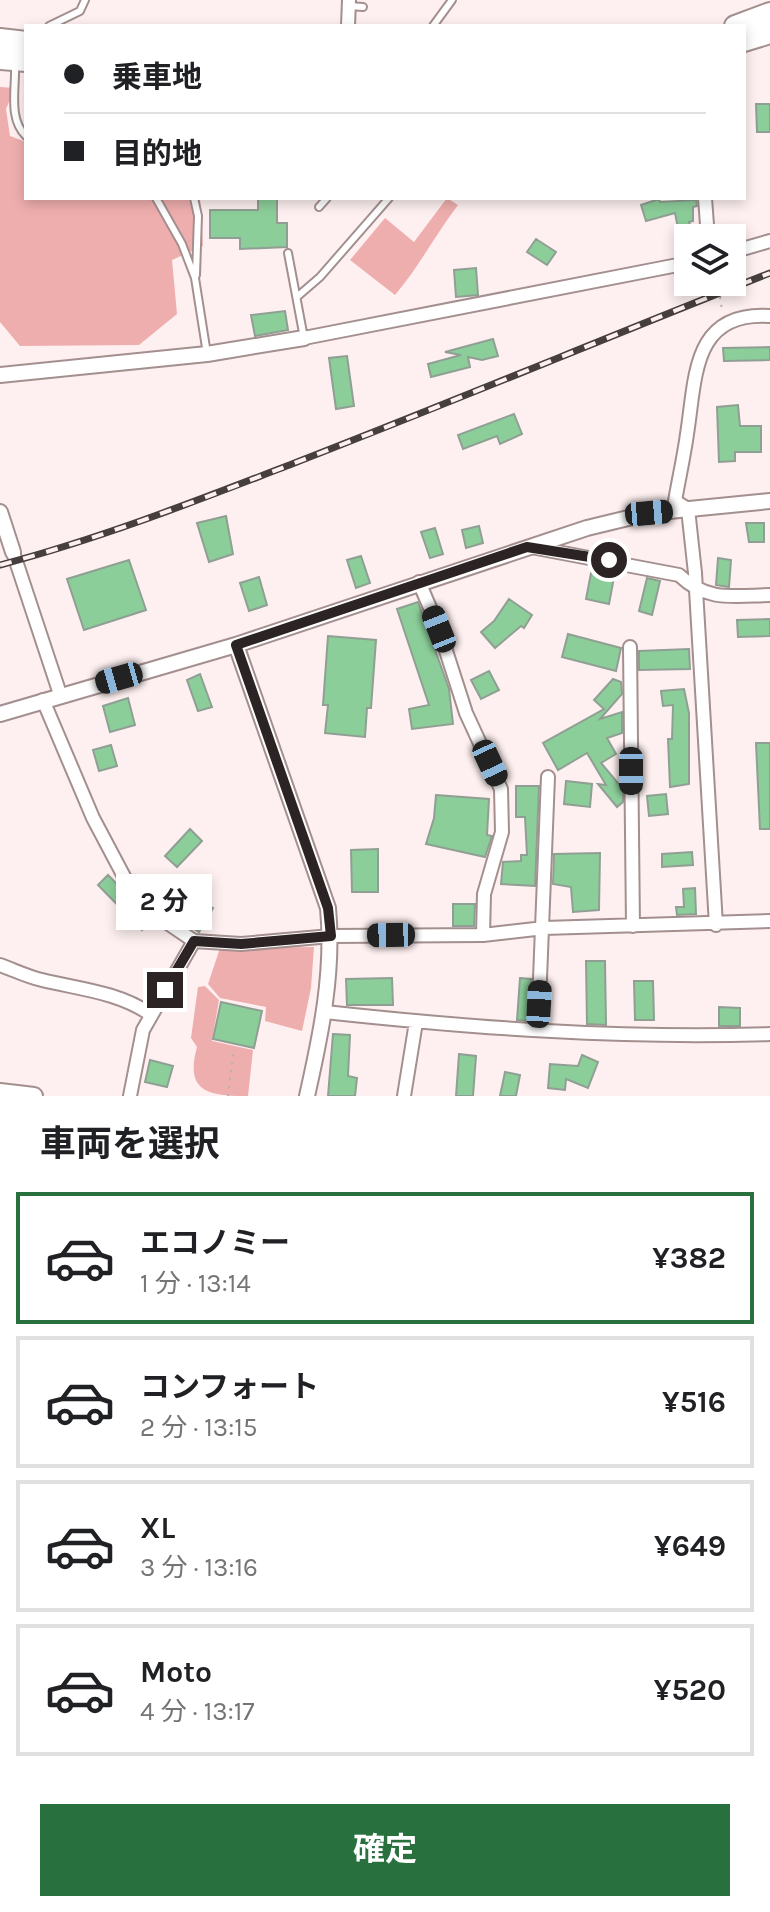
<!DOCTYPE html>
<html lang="ja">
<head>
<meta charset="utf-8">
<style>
  :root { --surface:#fff; --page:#f6f6f6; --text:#202124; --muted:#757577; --line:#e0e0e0; --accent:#28713f }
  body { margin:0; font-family:Karla,"Noto Sans JP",sans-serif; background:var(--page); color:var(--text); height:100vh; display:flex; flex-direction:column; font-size:30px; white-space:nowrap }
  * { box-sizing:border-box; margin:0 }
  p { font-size:26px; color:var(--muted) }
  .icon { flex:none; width:44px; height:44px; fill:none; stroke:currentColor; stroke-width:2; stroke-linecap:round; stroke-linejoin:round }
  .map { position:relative; height:1096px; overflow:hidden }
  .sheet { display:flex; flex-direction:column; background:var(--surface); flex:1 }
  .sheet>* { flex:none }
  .hud { position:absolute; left:24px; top:24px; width:722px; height:176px; border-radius:0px; box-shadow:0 4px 12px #0003; display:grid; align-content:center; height:176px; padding:0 40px; background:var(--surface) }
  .buttons { position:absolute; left:674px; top:224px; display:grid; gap:16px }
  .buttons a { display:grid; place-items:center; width:72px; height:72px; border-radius:0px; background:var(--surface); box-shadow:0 4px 12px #0003; font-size:40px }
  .end { position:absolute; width:36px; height:36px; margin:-18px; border:10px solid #2c2424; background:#fff; box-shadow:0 0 0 4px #fff }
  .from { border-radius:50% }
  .bubble { position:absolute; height:56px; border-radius:0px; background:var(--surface); box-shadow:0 4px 12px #0003; font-size:26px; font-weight:700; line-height:56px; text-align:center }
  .car { position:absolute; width:24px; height:48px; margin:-24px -12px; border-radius:10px; box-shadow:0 0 6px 2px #0007; background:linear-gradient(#222 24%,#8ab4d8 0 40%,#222 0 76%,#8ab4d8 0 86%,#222 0) }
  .hud b { display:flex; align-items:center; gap:28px; height:76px; font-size:30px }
  .hud b+b { border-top:2px solid var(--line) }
  .hud i { width:20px; height:20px; background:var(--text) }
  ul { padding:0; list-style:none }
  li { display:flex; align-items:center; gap:24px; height:132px; margin:0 16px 12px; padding:0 24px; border:4px solid var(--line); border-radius:0px }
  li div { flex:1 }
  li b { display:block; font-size:30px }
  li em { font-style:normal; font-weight:700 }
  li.active { border-color:var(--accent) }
  li>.icon { width:72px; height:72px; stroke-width:1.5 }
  h2 { padding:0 40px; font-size:36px; line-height:96px }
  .action { display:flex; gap:16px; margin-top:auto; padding:16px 40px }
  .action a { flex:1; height:92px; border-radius:0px; background:var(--accent); color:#fff; font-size:32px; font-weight:700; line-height:92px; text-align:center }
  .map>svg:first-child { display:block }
  .green { fill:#efaeae }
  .building { fill:#8cce9a; stroke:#909f93; stroke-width:2 }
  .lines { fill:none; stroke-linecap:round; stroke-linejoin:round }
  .service-casing { stroke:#a48f8f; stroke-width:10 }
  .minor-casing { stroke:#a48f8f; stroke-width:16 }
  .tertiary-casing { stroke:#a48f8f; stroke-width:18 }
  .secondary-casing { stroke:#a48f8f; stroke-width:20 }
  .trunk-casing { stroke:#a48f8f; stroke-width:24 }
  .path { stroke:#bbaeae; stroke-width:2; stroke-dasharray:2 6; stroke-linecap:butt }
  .service { stroke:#fff; stroke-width:6 }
  .minor { stroke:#fff; stroke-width:12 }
  .tertiary { stroke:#fff; stroke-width:14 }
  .secondary { stroke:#fff; stroke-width:16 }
  .trunk { stroke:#fff; stroke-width:20 }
  .rail-casing { stroke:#473e3e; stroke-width:7 }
  .rail { stroke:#fef0f0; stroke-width:4; stroke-dasharray:12; stroke-linecap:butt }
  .route { stroke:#2c2424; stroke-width:10 }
</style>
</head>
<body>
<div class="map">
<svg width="770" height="1096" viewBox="0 0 770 1096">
  <rect width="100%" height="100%" fill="#fef0f0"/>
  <path class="green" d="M0,87l15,1 -9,21 4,27 16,6v56h174l3,48 -31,14 5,54 -38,31 -119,1 -20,-24z
    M447,198l11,7c-23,30 -39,62 -63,90l-45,-35 35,-42 29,24z
    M314,947l-3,41 -9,43 -37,-10 1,-14 -46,-9 -12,-14 12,-36z
    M205,986l14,14 -7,41 41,9 -5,46c-38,0 -64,-3 -51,-49l-6,-9 7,-51z"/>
  <path class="building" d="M756,104h14v28h-13z
    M258,198h19v25h10v24l-47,2v-11h-30v-28h48z
    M659,199l1,3 36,-2 1,6 -4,1v14l-4,1 6,16h-15l-5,-25 -29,8 -5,-16z
    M536,239l20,13 -9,13 -20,-13z
    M476,268l2,27 -22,2 -2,-27z
    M285,311l3,19 -33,6 -4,-21z
    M493,339l5,17 -16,4 -14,-3 2,10 -39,10 -3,-13 33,-9 -16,-3z
    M770,347v13l-46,1 -1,-13z
    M347,356l7,50 -18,3 -7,-51z
    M738,405l2,21h21v26h-26v9l-16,1 -2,-55z
    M514,414l8,20 -22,10 -3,-8 -34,13 -5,-14z
    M226,516l7,38 -24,8 -12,-39z
    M746,523h18v19h-15z
    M479,526l4,17 -17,5 -4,-18z
    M435,528l8,26 -13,4 -9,-26z
    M361,556l9,27 -14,5 -9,-28z
    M718,558l13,2 -2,27 -13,-2z
    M129,560l17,50 -62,20 -17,-51z
    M592,568l23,4 -6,32 -23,-5z
    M259,577l8,28 -18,6 -9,-28z
    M647,578l13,3 -8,34 -13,-4z
    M509,599l23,16 -8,13 -3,-2 -26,22 -14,-16 13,-11z
    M418,602l31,87 4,35 -41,5 -3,-20 20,-4 -32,-96z
    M770,619v17l-32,1 -1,-17z
    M568,634l53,14 -5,23 -54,-14z
    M328,636l48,4 -5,68h-4l-2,29 -40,-4 3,-28h-5z
    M689,649l1,20 -51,1v-19z
    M489,671l10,19 -18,9 -10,-19z
    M200,674l12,33 -14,4 -11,-31z
    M613,679l8,3 1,12 -22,25 22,-7v21l-15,5 9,16 -15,9 22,26v13l-6,5 -19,-23 8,1 -19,-32 -29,17 -15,-27 61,-34 -10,-9z
    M684,689l5,24v71l-19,3 -2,-48h4l1,-34 -10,1 -2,-15z
    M128,698l7,27 -25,7 -7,-26z
    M756,743h14v86h-10z
    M111,745l6,21 -18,5 -6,-21z
    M566,781l26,3 -2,23 -26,-3z
    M516,786h23l-4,100 -34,-2 2,-22 18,-1v-6h6l-2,-38h-9z
    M666,794l2,20 -19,2 -2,-20z
    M436,795l53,4 -2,36 5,1 -7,21 -59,-13 8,-26z
    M190,829l12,12 -25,26 -12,-11z
    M378,849v43h-26l-1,-42z
    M692,852l1,13 -31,2v-13z
    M600,853l-1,57 -26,2 -2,-25 -18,-3 1,-30z
    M108,875l11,11 11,22 20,14 -8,8 -44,-45z
    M695,888l1,26 -19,1 -1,-8h8l-1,-18z
    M192,895l21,13 -14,24 -21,-13z
    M453,904h22l-1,22h-21z
    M586,961h19l1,64 -19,-1z
    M392,978l1,27h-46l-1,-26z
    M520,978l11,1 -2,42 -12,-1z
    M634,981h19l1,39h-19z
    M221,1002l41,9 -8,37 -41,-9z
    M719,1007l21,1v18h-21z
    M333,1034l17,1 -2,41 9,2 -2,18h-27z
    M459,1054l17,2 -3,40h-17z
    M582,1055l16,7 -10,26 -22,-9 -1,11 -17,-2 2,-24 28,2z
    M150,1060l23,6 -6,21 -22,-5z
    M505,1072l15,3 -4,21h-16z"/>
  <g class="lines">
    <g class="service-casing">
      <path id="service" d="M349,6l14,1
        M49,26l31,-15 5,-11
        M433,26l19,-26
        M15,65c1,24 -7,54 11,71
        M156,198l26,46 13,34 12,76
        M194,198l4,18 -2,59
        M319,207l8,-9
        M288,253l16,85
        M298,296l22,-19 69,-79"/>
    </g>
    <g class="minor-casing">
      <path id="minor" d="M348,26l1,-26
        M705,198l3,40
        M732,252l38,-11
        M715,282l1,2
        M304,338l384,-75
        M531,547l148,28c28,27 54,21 91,20
        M13,552l47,142
        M419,582l20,47 27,84 35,76 1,43 -18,62 -1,41
        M630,647l3,279
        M43,700l50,118 45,85 56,38 47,3 90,-8 152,-1 61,-7 226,-7
        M716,925l-21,-352 -7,-64 -13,-8c4,-23 9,-45 12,-67 9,-57 5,-123 83,-118
        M0,965c14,5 28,12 42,15 37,9 76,12 108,34
        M325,1012c147,16 297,27 445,22
        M538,1029l10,-252
        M130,1096l13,-66 51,-89
        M404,1096l12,-74"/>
    </g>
    <g class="tertiary-casing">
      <path id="tertiary" d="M0,375l207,-21 97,-16
        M0,512l13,40
        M236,645l92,263c6,64 -7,126 -21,188
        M0,714l236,-69 351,-117 62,-15 121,-12"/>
    </g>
    <g class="secondary-casing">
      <path id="secondary" d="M0,1092l34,4"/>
    </g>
    <g class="trunk-casing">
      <path id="trunk" d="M735,26l35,-13
        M0,39l26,3
        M744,41l26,-8
        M0,59l26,2"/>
    </g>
    <path class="path" d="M720,297l2,13
      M228,1096l6,-47"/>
    <use href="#service" class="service"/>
    <use href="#minor" class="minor"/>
    <use href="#tertiary" class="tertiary"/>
    <use href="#secondary" class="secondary"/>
    <use href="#trunk" class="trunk"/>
    <g class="rail-casing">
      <path id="rail" d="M0,565c99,-26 196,-64 292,-101 160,-62 318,-128 478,-191"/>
    </g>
    <use href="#rail" class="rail"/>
  </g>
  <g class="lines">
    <path class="route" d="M165,990l29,-49 47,3 90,-8 -3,-28 -92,-263 291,-98 82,13"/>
  </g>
</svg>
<div class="buttons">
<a><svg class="icon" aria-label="layers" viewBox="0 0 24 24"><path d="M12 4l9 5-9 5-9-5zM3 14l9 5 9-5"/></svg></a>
</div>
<i class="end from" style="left:609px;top:560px"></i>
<i class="end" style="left:165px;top:990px"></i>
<div class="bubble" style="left:116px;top:874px;width:96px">2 分</div>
<i class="car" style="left:649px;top:513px;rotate:85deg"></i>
<i class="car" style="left:439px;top:629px;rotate:338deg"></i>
<i class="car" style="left:119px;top:678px;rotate:254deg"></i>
<i class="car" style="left:490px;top:763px;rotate:155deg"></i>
<i class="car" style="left:631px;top:771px;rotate:180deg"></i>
<i class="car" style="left:391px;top:935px;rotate:269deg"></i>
<i class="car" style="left:539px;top:1004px;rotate:3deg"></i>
<div class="hud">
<b><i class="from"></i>乗車地</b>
<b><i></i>目的地</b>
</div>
</div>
<section class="sheet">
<h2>車両を選択</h2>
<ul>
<li class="active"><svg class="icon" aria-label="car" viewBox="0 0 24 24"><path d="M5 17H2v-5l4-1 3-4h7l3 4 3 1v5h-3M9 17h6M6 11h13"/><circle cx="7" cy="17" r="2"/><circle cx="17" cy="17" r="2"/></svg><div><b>エコノミー</b><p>1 分 · 13:14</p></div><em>¥382</em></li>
<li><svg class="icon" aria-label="car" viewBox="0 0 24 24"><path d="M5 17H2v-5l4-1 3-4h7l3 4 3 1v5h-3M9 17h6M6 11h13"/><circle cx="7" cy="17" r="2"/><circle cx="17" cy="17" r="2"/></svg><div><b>コンフォート</b><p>2 分 · 13:15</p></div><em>¥516</em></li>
<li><svg class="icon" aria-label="car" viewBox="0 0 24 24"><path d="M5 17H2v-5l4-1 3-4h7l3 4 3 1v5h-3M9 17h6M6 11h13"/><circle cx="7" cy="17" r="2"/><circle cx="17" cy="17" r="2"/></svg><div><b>XL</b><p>3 分 · 13:16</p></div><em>¥649</em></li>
<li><svg class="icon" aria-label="car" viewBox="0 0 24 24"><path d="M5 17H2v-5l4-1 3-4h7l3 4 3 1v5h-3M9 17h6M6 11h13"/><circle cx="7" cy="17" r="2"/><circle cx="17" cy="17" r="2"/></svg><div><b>Moto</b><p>4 分 · 13:17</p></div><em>¥520</em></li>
</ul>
<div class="action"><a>確定</a></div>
</section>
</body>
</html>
